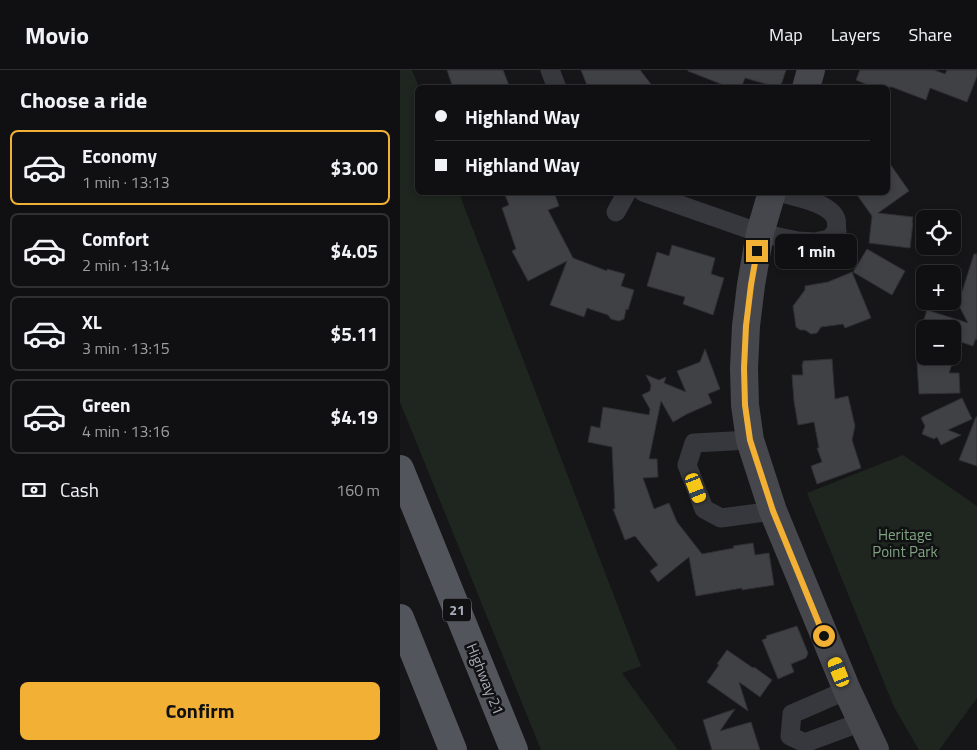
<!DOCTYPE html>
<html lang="en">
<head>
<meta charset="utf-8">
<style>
  :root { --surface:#101012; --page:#1e1e20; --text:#f1f3f6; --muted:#9c9d9f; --line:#303032; --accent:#f2b134 }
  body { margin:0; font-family:"Titillium Web",sans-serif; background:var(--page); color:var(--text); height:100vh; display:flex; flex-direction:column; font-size:19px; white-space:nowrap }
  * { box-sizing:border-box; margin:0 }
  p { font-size:16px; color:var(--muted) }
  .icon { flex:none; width:28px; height:28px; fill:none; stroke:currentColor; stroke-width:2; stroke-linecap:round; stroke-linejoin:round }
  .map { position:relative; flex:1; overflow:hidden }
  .sheet { display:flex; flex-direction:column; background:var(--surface); width:400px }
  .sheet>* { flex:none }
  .banner { position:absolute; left:15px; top:15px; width:475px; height:110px; border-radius:8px; box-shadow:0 2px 8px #0003,0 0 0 1px var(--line); display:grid; align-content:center; height:110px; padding:0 20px; background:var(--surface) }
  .tools { position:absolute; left:516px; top:140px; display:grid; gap:10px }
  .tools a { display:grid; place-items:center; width:45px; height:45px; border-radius:8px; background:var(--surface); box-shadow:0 2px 8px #0003,0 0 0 1px var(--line); font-size:25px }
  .end { position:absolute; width:22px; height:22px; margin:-11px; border:6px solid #f2b134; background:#111; box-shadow:0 0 0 2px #111 }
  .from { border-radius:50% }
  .bubble { position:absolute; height:35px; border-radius:8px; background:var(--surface); box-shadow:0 2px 8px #0003,0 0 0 1px var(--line); font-size:16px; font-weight:700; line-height:35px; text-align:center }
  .car { position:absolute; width:15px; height:30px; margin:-15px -8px; border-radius:6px; box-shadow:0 0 4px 1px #0007; background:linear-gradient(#f5c518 24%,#345 0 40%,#f5c518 0 76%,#345 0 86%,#f5c518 0) }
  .banner b { display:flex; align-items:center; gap:18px; height:48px; font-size:19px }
  .banner b+b { border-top:1px solid var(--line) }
  .banner i { width:12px; height:12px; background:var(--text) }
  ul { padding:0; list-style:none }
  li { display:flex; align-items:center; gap:15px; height:75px; margin:0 10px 8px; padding:0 10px; border:2px solid var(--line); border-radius:8px }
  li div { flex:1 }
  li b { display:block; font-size:19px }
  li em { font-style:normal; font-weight:700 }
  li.on { border-color:var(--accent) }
  li>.icon { width:45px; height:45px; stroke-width:1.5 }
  h2 { padding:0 20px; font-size:22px; line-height:60px }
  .pay { display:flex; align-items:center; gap:12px; height:55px; padding:0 20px; font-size:19px }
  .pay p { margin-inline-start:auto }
  .action { display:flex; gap:10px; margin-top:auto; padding:10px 20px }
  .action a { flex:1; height:58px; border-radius:8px; background:var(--accent); color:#111; font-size:20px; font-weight:700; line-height:58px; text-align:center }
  header { display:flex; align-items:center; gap:30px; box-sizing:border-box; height:70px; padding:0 25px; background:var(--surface); border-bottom:1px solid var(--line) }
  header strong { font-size:24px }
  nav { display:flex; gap:28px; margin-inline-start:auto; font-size:18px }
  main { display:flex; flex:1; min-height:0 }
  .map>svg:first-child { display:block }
  .green { fill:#1e261f }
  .building { fill:#404145; stroke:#303034 }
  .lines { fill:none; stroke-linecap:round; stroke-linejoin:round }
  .street { stroke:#37383d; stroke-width:19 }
  .secondary { stroke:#45474d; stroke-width:28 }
  .primary { stroke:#53555c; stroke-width:28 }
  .route { stroke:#f2b134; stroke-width:6 }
  .labels { text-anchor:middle; stroke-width:5; stroke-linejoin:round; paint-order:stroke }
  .shield { fill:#111113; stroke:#7b7e86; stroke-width:1 }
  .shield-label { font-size:14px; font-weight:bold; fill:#a8adb8 }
  .park-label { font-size:15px; fill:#7fa381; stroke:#111113 }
  .street-label { font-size:15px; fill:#a8adb8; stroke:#111113 }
</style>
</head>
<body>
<header>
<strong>Movio</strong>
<nav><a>Map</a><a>Layers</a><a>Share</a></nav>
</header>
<main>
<section class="sheet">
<h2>Choose a ride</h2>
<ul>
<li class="on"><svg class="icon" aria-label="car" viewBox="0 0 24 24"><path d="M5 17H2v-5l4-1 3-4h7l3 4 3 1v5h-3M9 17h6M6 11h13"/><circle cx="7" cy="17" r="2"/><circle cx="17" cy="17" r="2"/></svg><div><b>Economy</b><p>1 min · 13:13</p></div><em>$3.00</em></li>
<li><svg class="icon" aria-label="car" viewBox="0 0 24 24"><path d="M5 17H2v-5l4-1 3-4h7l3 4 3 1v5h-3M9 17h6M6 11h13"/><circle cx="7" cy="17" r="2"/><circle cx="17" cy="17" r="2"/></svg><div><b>Comfort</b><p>2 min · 13:14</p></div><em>$4.05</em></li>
<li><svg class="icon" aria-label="car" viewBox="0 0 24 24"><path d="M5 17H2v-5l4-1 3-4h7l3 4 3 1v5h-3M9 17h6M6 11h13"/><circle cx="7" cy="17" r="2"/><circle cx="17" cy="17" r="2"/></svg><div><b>XL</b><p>3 min · 13:15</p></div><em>$5.11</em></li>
<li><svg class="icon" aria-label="car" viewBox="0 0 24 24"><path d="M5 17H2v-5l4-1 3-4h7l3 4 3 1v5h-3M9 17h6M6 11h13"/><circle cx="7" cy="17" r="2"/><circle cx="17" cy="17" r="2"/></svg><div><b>Green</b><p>4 min · 13:16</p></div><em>$4.19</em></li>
</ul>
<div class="pay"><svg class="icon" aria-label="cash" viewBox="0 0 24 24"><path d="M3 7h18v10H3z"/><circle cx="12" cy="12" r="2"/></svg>Cash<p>160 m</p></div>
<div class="action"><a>Confirm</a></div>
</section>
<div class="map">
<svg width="577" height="680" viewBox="0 0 577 680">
  <rect width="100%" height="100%" fill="#161618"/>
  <path class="green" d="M0,0h12l7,17 -1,1v104l41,1 182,473 -19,7 56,77h-137l-141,-348z
    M503,385l74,51v192l-38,52h-20l-25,-43 -87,-214z"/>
  <path class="building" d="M47,0h56l7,18h-57z
    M181,0h59l14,18h-66z
    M288,0h98l-6,18 -35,-10 -4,10h-10l-43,-17z
    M460,0h74l11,4 2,-4h30v6l-10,26 -37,-14 -4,12 -34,-13 -17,1 -19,-8z
    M488,91l21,30 -31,22 35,4 -1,6h1l-3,25 -41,-5 3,-27 -17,-24h33z
    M104,122h50l5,14 -11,4 25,48 34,13v-2l18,5 -4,12 13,4 -6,20 -2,-1 -2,10 -5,2 -8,-2 -3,-4 -21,-7 -3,9 -34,-12 17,-44 -39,20 -16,-30 4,-2 -14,-41 7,-3z
    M272,175l43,13 -4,16 13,4 -11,37 -30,-11 2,-7 -38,-11 10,-34 12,4z
    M467,179l38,22 -13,24 -39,-23z
    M574,184h3v86l-1,-2 -3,8 -21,-7v-10h-31l6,-19 41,13 -12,-23 1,-6 5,-2z
    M452,202l19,46 -26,10 -2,-4 -22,3 -4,6 -6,1 -6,-4h-5l-4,-3 -3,-21 12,-16v-4l23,-4z
    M305,279l15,40 -12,5 4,9 -25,11 -14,8 -12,-21 -12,58h8l1,18 -15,1 11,31 15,-6 8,19 25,32 32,-6 -1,-2 20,-3 2,12 14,-2 5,32 -32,5v-2l-46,8 -7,-39 -31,25 -8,-11 8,-6 -23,-29 -10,4 -12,-31h2l-3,-62 -24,-5 3,-16 9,2 3,-21 46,8 1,-6 -8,-14 8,-4 1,-6 -5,-10 13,5 7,-3 -2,6 22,9 -9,-21 23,-9z
    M432,289l3,40 13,-3 7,30 -3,14 9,28 -44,16 -6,-18 11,-4 -5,-14h2l-5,-26 -16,3 -4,-24 -2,-26h11l-1,-11h1v-3z
    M553,291l-4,12h10l1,20 -41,1 -2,-32z
    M562,328l10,21 -24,11 13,5 -20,10 -4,-8 -3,2 -12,-5 3,-8 -4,-8h1v-1z
    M576,347h1v49l-18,-6z
    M397,556l11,27 -2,5 -15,6 3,8 -16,7 -16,-39 5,-2 -1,-2z
    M327,580l26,18 1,-1 18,13 -12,17 -21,-15 9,29 -41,-29 12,-17 -2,-1z
    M335,639l-15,22 31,-9 9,28h-48l-9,-30z"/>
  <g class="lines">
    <path class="street" d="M150,0l7,18
      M243,122l117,41 38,8 17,1 14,-3 8,-8c-1,-3 0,-9 -1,-12 -7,-17 -42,-22 -58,-27
      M216,142l11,-20
      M350,370l-56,3 -7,22 17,44 17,9 52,-7
      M447,620l-55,24 -2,22 15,7 56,-21"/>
    <path class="secondary" d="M406,18l5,-18
      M372,122l-12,41 -9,52 -5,41 -2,42 1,37 5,35 23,71 74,179 28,60"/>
    <path class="primary" d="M0,399l114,281
      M0,548l53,132"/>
  </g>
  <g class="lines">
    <path class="route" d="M357,181l-6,34 -5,41 -2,42 1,37 5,35 23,71 51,125"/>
  </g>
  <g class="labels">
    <rect class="shield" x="43" y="528.5" width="28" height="23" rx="4"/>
    <g class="shield-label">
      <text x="57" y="545">21</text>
    </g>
    <g class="park-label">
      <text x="505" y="470">Heritage<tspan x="505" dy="17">Point Park</tspan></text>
    </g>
    <g class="street-label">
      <text transform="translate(85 609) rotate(68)" y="5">Highway 21</text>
    </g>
  </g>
</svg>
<div class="tools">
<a><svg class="icon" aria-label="locate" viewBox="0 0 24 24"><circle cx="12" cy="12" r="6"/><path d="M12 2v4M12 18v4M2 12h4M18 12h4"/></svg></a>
<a>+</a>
<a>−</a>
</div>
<i class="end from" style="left:424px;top:566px"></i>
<i class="end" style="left:357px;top:181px"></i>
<div class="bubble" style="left:375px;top:164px;width:82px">1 min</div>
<i class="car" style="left:296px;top:418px;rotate:159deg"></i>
<i class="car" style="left:439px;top:602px;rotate:338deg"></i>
<div class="banner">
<b><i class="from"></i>Highland Way</b>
<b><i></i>Highland Way</b>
</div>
</div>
</main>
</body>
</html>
